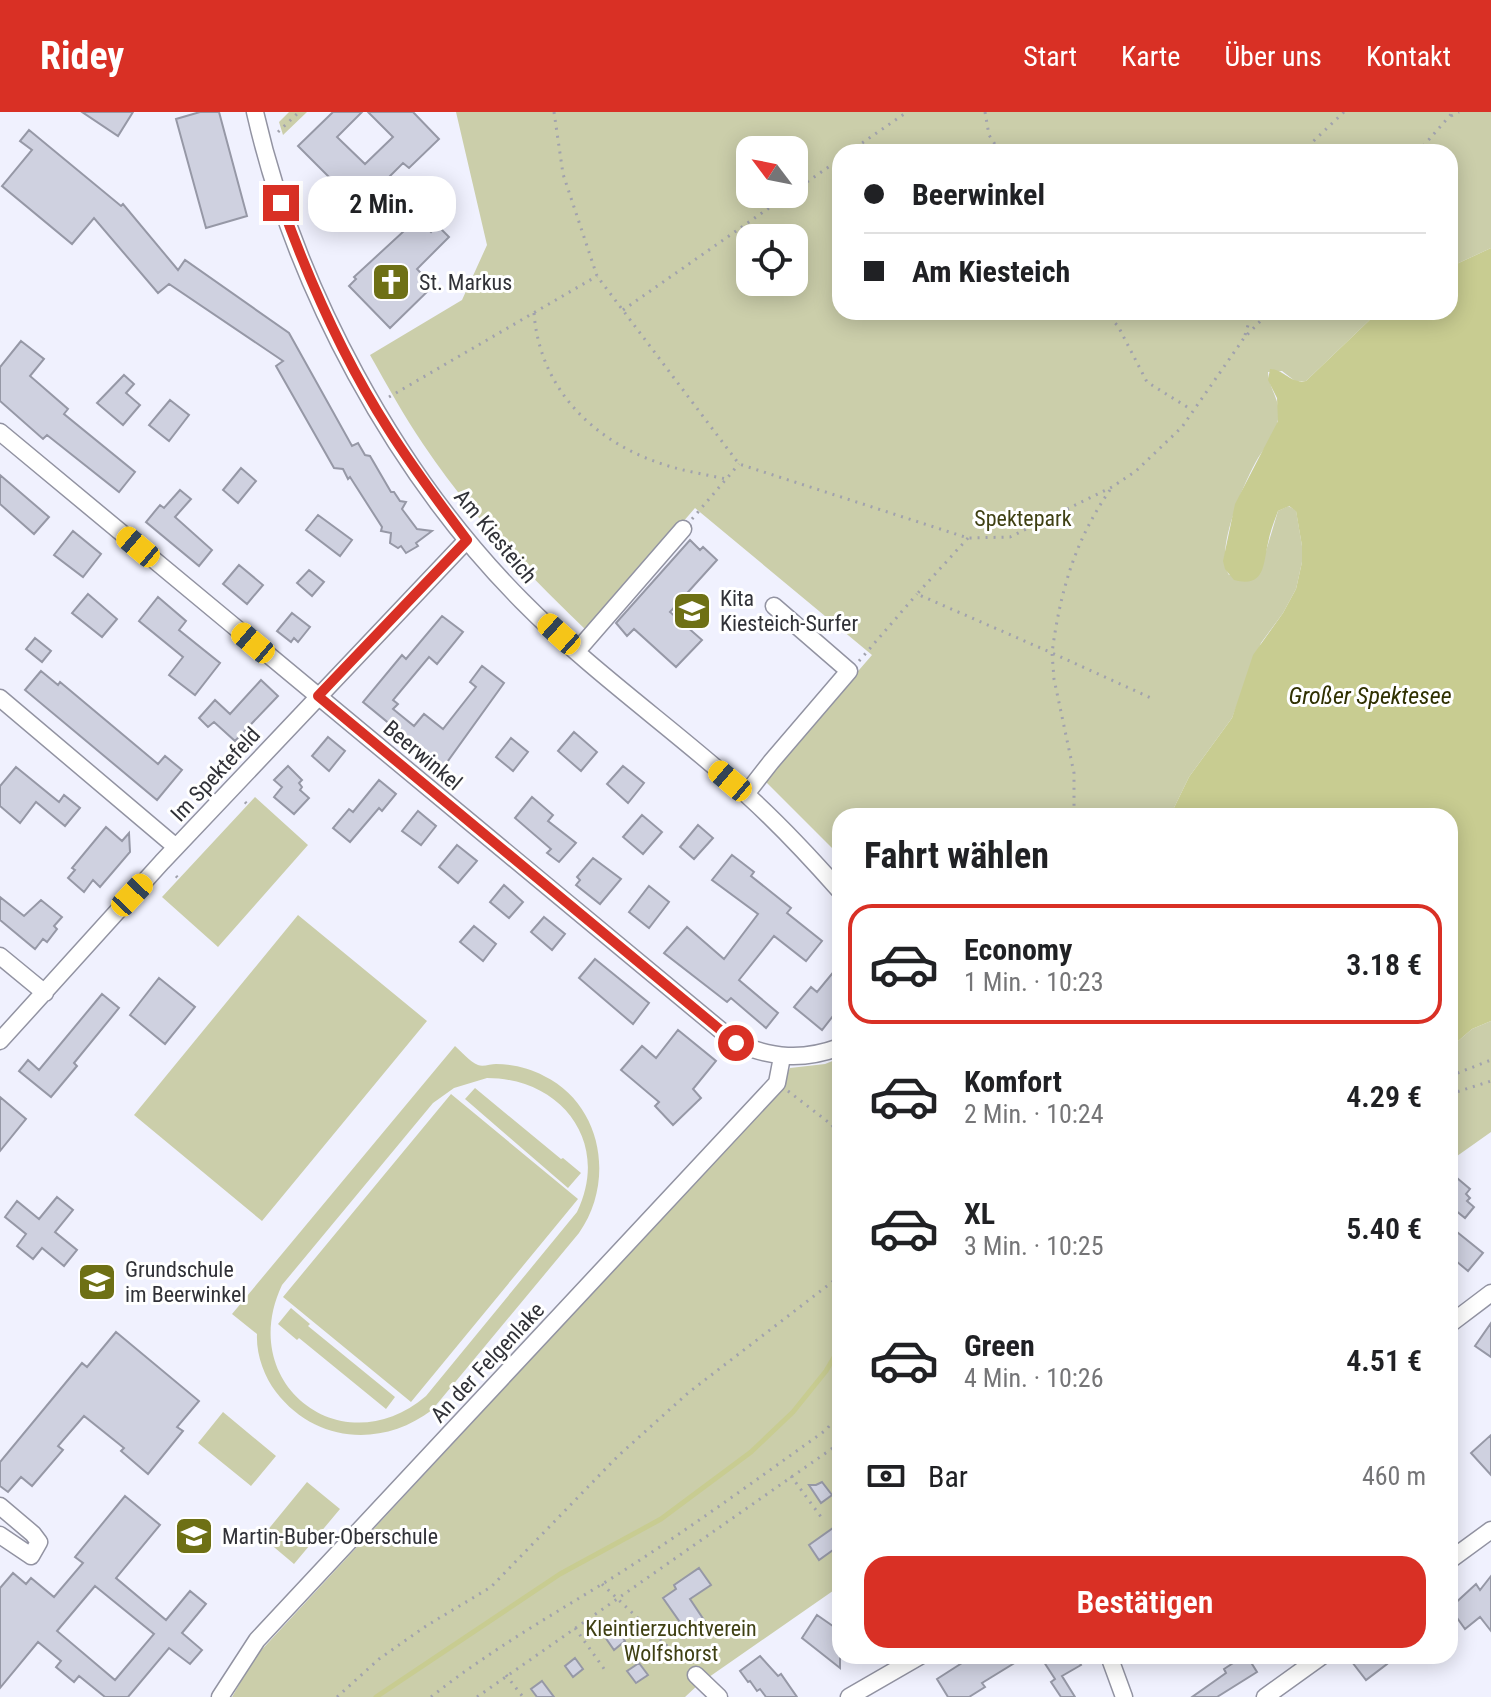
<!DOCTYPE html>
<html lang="de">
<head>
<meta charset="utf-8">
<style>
  :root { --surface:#fff; --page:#f2f2f2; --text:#202124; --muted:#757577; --line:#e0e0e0; --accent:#d93025 }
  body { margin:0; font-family:"Roboto Condensed",sans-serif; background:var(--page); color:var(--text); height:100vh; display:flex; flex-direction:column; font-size:30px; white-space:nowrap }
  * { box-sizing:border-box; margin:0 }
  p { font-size:26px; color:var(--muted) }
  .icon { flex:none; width:44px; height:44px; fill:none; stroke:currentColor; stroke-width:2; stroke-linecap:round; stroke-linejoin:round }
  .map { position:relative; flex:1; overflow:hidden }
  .drawer { position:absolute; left:832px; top:696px; width:626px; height:856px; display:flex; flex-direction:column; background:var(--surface); border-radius:24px; box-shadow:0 4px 20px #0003 }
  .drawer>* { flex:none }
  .guide { position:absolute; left:832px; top:32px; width:626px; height:176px; border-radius:24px; box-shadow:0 4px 20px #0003; display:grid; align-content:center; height:176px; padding:0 32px; background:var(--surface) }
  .needle { width:52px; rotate:302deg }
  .fabs { position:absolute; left:736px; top:24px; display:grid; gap:16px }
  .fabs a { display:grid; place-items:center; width:72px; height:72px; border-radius:16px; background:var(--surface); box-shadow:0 4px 20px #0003; font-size:40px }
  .end { position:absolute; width:36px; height:36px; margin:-18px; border:10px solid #d93025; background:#fff; box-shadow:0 0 0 4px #fff }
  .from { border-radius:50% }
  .bubble { position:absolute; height:56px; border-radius:24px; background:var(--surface); box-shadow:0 4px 20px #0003; font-size:26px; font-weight:600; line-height:56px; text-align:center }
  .car { position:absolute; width:24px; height:48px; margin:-24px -12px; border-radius:10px; box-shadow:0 0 6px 2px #0007; background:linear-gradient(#f5c518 24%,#345 0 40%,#f5c518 0 76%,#345 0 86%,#f5c518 0) }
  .guide b { display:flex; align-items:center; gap:28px; height:76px; font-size:30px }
  .guide b+b { border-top:2px solid var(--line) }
  .guide i { width:20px; height:20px; background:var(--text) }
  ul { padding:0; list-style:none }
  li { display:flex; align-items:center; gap:24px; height:120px; margin:0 16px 12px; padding:0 16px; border:4px solid transparent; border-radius:24px }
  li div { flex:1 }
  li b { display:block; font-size:30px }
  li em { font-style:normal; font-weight:600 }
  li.selected { border-color:var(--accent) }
  li>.icon { width:72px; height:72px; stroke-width:1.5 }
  h2 { padding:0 32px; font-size:36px; line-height:96px }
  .pay { display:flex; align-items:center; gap:20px; height:88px; padding:0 32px; font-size:30px }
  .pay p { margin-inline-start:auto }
  .cta { display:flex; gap:16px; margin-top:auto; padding:16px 32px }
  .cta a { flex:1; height:92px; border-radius:24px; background:var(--accent); color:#fff; font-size:32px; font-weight:600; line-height:92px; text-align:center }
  header { display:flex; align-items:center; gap:48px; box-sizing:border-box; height:112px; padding:0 40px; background:var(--accent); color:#fff }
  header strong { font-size:38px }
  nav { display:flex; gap:44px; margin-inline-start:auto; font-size:28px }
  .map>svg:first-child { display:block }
  .green { fill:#cbceaa; fill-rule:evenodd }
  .water { fill:#c8cc91 }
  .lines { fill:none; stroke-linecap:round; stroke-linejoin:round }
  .stream { stroke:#c8cc91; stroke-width:5 }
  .building { fill:#cfd1e0; stroke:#9698a6; stroke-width:2; fill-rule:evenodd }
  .minor-casing { stroke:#9293a2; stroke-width:19 }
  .path { stroke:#a1a2ad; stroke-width:3; stroke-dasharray:2 6; stroke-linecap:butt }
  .minor { stroke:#fff; stroke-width:16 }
  .route { stroke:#d93025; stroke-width:10 }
  .labels { text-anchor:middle; stroke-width:6; stroke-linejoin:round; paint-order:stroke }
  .poi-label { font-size:22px; fill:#303137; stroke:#fff; text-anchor:start }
  .park-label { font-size:22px; fill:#3f4013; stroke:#fff }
  .street-label { font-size:22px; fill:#303137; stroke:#fff }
  .water-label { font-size:24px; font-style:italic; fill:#2f3001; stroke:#fff }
</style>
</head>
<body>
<header>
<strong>Ridey</strong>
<nav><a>Start</a><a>Karte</a><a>Über uns</a><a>Kontakt</a></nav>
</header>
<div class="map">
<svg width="1491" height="1585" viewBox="0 0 1491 1585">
  <rect width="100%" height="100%" fill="#f0f1fe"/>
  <path class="green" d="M289,0h18l-24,23 -4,-13z
    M456,0h1035v136l-41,19v-115h-610v160h538l-72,69h-11l-13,-10 -14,1c1,18 14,29 10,48 -3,15 -12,26 -20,38 -14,24 -44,93 -29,117l37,-24 12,-40 10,-5 8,4 6,36v16l-6,27 -13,24 -22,30 -29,75 -43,59 -19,39h-330v40l-76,-76 108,-125 -177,-147 -107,124c-61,-58 -118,-118 -165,-188 -19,-28 -36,-59 -53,-89l92,-55 25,-55zM750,38h44v44h-44zM750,126h44v44h-44z
    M255,685l53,48 -90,102 -56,-50z
    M298,803l129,106 -165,200 -128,-106z
    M1491,909v111l-41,29v-117l7,-2 15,-13z
    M455,934c6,5 15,16 23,19 5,2 13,-1 18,-1 16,0 34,4 48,12 59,29 71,106 35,157l-147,177c-50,38 -117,33 -156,-18 -12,-16 -20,-38 -19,-58l-25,-20zM487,966c74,0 124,64 90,134l-151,184c-83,71 -191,-12 -144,-111l151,-182 21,-15z
    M840,946v528l-141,98 -14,13h-453l22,-39 524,-565 12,-25 35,-4z
    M475,976l86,71 2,-1 18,15 -13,15 -103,-89z
    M451,982l127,105 -167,203 -128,-105z
    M291,1196l19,16 -2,2 87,71 -9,12 -87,-71 -2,2 -19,-16z
    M223,1300l53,44 -25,30 -53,-43z
    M307,1370l33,27 -46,55 -32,-27z"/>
  <path class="water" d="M1491,136v773l-19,8 -15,13 -7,2v-228h-280l19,-39 43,-59 21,-63 30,-42 13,-24 6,-27v-16l-6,-35 -7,-5 -11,5c-4,11 -8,21 -10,32 -5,22 -3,45 -34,37l-9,-11 -2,-8 12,-57 43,-83 -1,-23 -9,-18 2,-11c14,0 20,15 36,12l72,-69h72v-45z"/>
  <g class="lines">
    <path class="stream" d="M376,1585l184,-123 101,-55 90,-67 42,-40 33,-41 14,-24"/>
  </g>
  <path class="building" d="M82,0h51l-15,24z
    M219,0l28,104 -41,12 -30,-109 24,-7z
    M333,0h29l-25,25 28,27 28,-27 -25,-25h45l26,27 -30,29 -6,-5 -20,20 48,49 6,-7 12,12 -32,32 16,17 -43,42 -41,-42 7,-7 -2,-2 50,-46 -37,-38 -11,11 -58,-58z
    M29,18l92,76 2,-2 55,66 7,-10 104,73 63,113 6,-3 7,12 5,1 21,36h3l6,9 6,1 -4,7 15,20 15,2 -16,12 2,3 -12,7 -5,-7 -3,2 -8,-5 1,-10 -10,-2 1,-4 -32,-50 -2,2 -5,-10 -9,-1 -58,-102 7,-5 -114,-77 -11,9 -64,-75 -22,26 -70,-58 30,-36 -12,-9z
    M21,229l23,18 -14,17 38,33 -4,5 71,58 -16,20 -72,-57 -4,4 -43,-38v-34z
    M124,263l10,9 -8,9 14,12 -17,20 -26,-22z
    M170,288l19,15 -20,26 -20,-16z
    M241,356l15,13 -18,22 -15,-13z
    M0,363l49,42 -15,17 -34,-30z
    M180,378l11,9 -16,18 37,33 -13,16 -53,-44 14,-17 4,3z
    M318,403l34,25 -12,16 -34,-26z
    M73,419l28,23 -18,23 -29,-22z
    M690,428l10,10 3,-3 14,13 -47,52 32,28 -26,27 -42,-38 -7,7 -11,-13z
    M239,453l24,20 -16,19 -24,-20z
    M309,458l15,12 -12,14 -15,-13z
    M88,482l29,25 -15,18 -30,-24z
    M158,485l28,24 -7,9 41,33 -25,32 -26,-20 14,-18 -44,-36z
    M292,501l18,14 -12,15 -4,-4 -3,4 -14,-11z
    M442,504l21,16 -26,32 -8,-7 -36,43 5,4 -5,5 21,17 10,-12 19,15 33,-42 -6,-5 12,-16 22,17 -64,89 -25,-19 4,-5 -56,-46 39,-47 4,4z
    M35,526l16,13 -9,11 -16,-13z
    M41,559l17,14 2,-3 98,82 7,-8 17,14 -25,30 -132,-110z
    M261,568l17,16 -43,45 -21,-19 -6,5 -9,-9 16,-18 15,14z
    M574,620l23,20 -16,19 -23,-20z
    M328,625l17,14 -16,20 -17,-15z
    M511,626l17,14 -15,19 -17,-14z
    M288,654l14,14 -3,3 3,4 -2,3 9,8 -15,16 -20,-17 8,-10 -8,-7z
    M623,654l21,17 -16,20 -21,-19z
    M16,655l43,35 5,-7 16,13 -15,18 -29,-24 -16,21 -20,-17v-20z
    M379,668l17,14 -14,17 -3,-3 -29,34 -17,-14 16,-19 4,3z
    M532,685l21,18 -5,6 28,22 -17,19 -12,-9 4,-4 -36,-31z
    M418,699l18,15 -15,19 -19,-14z
    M642,703l20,17 -19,22 -20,-17z
    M698,713l15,13 -19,21 -14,-12z
    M106,715l16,14 7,-8 1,19 -30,35 -7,-7 -9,12 -16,-14 7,-8 -3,-2z
    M457,733l20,16 -19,22 -19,-16z
    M732,743l22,17 -3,4 40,32 -4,5 35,28 -16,20 -32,-25 -35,44 39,33 -12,15 -35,-30 -4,4 -63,-49 23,-26 37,32 34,-45 -46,-34z
    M593,746l28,21 -21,25 -24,-19 4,-5 -3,-3z
    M504,773l19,17 -14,16 -19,-16z
    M649,774l20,16 -20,26 -20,-16z
    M0,785l24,19 17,-16 21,17 -8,9 3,3 -10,13 -4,-3 -8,10 -35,-29z
    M544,805l21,17 -13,16 -21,-18z
    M474,814l22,18 -13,17 -23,-19z
    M595,847l54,44 -16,21 -54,-46z
    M840,852v43l-18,23 -28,-23 17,-20 6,5z
    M159,866l36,29 -30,37 -35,-29z
    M102,882l17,14 -45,55 3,3 -26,31 -32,-26 9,-11 11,10z
    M678,918l38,31 -23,28 8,9 -28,27 -18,-19 4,-4 -38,-32 21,-24 14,12z
    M0,985l26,22 -26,32z
    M1457,1066l13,11 -4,5 4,4 -3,3 7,6 -9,11 -15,-12v-20z
    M57,1085l16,13 -18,22 22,18 -13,16 -22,-18 -9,11 -16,-13 9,-12 -21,-17 12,-16 22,18z
    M1457,1120l26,21 -15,18 -18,-15v-16z
    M1491,1211v34l-16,-11z
    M116,1220l83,69 -22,26 6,4 -35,43 -27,-23 3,-3 -40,-32 -26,30 5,4 -31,36 -11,-9 -13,15 -8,-6v-24l82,-99 5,4z
    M1491,1323v40l-20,-22z
    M822,1370l10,13 -11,8 -12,-18h7z
    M125,1384l35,29 -44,53 50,42 24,-29 16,13 -24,29 20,17 -12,14 -21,-16 -41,49h-23l-26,-21 -5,6 -18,-15 5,-6 -23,-19 -38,46v-100l13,-15 13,11 5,-6 23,19 29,-34 -8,-6zM95,1474l59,48 -39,46 -58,-49z
    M840,1411v22l-21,15 -10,-15z
    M699,1456l12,17 -21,14 16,24 -17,12 -26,-37 13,-9 -2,-4z
    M1491,1464v55l-11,-14 -15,12 -15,-21 26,-24 4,6z
    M817,1503l23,16v37l-38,-30z
    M616,1517l9,12 -11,9 -9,-13z
    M760,1544l18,20 3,-2 16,23h-31l-6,-8 -3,2 -7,-10 -2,1 -8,-11z
    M973,1544h53l-44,27 3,4 -16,10h-21l-11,-18z
    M1040,1544h35l6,9 -19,11 13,21h-14l-10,-15 4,-3z
    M1244,1544h3l10,16 -40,25h-25l34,-24 -2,-4z
    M1360,1544h20l7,8 -21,16 -14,-18z
    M575,1546l8,11 -10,8 -8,-11z
    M639,1551l9,12 -12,8 -9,-12z
    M542,1569l12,16h-17l-6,-8z"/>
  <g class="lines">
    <g class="minor-casing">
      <path id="minor" d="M255,0c40,176 140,361 267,489 70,71 152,128 225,194 33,30 63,62 93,96
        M0,320l736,611c37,15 66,18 104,4
        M577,539l106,-122
        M0,586l176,149
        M746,682l25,-32 78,-91 -75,-65
        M0,844l45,37
        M0,929l162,-179 305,-322
        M1450,1212l41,-31
        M0,1394l33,28 6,8 -8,14 -31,-21
        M1450,1448l41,-30
        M1109,1544l15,41
        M696,1563l23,22
        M220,1585l37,-57 520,-557 5,-26
        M849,1585l71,-41
        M1265,1585l57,-41"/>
    </g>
    <path class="path" d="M554,0l9,62 34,102 142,188 229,74 42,-1 102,-50 24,-16 46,-44 62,-89 25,-26
      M985,0l4,23 11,17
      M1451,4l8,-4
      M278,20l21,-20
      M849,40l58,-40
      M1302,40l42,-40
      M1418,40l35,-40
      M794,79l46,-32
      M623,198l166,-116
      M1104,200l14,14 29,56 45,28
      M534,201c6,79 64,133 138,154 17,5 36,8 54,12
      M1245,223l7,-23
      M389,285l208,-121
      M1110,378c-35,50 -50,102 -58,163l99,45
      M692,407l47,-55
      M968,426l-51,56 135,59 2,26 20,94v43
      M859,549l58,-67
      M245,690l3,3
      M176,764l3,3
      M1450,964l41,-16
      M788,979l44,34h8
      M1450,982l41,-13
      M832,1013l8,13
      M791,1364l33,45
      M602,1472l84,80
      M575,1516l32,45
      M506,1563l17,22
      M337,1585l42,-38 47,-33 65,-39 127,-131 70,-63 152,-117
      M431,1585c54,-43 114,-78 173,-114 77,-48 149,-101 222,-153l14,-17
      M477,1585l363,-254"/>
    <use href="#minor" class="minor"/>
  </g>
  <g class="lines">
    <path class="route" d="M281,91c28,78 63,157 108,227 24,38 51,74 78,110l-149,156 418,347"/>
  </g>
  <defs>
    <g id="church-square" transform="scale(2)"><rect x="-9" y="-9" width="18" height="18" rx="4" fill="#6e7015" stroke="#fff"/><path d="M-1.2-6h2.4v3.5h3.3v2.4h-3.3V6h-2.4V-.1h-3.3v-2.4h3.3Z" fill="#fff"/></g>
    <g id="school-square" transform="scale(2)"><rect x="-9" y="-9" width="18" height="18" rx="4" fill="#6e7015" stroke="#fff"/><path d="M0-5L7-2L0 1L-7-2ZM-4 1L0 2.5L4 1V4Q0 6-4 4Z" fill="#fff"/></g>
  </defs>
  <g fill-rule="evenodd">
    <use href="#church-square" x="391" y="170"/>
    <use href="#school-square" x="692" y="499"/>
    <use href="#school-square" x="97" y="1170"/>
    <use href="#school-square" x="194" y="1424"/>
  </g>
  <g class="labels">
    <g class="poi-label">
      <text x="419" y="178">St. Markus</text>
      <text x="720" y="494">Kita<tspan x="720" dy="25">Kiesteich-Surfer</tspan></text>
      <text x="125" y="1165">Grundschule<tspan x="125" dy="25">im Beerwinkel</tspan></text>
      <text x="222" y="1432">Martin-Buber-Oberschule</text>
    </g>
    <g class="park-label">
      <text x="1023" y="414">Spektepark</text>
      <text x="671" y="1524">Kleintierzuchtverein<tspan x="671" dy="25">Wolfshorst</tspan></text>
    </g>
    <g class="street-label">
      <text transform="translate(496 424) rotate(50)" y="8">Am Kiesteich</text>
      <text transform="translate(423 643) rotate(40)" y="8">Beerwinkel</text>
      <text transform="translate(215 662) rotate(-47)" y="8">Im Spektefeld</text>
      <text transform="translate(487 1250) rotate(-47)" y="8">An der Felgenlake</text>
    </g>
    <g class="water-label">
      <text x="1370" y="592">Großer Spektesee</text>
    </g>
  </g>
</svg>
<div class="fabs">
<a><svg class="needle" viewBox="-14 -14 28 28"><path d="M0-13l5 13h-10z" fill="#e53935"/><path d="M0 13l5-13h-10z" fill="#757577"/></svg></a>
<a><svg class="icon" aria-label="locate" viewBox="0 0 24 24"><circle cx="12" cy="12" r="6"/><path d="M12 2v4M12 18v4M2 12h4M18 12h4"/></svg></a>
</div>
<i class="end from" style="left:736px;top:931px"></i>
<i class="end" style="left:281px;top:91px"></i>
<div class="bubble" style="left:308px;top:64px;width:148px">2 Min.</div>
<i class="car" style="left:138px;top:435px;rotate:310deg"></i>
<i class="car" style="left:559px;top:522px;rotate:312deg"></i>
<i class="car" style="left:253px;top:531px;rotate:310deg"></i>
<i class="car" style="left:730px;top:669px;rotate:310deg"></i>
<i class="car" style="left:132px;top:783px;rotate:43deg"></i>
<div class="guide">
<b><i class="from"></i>Beerwinkel</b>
<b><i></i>Am Kiesteich</b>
</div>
<section class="drawer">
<h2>Fahrt wählen</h2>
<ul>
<li class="selected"><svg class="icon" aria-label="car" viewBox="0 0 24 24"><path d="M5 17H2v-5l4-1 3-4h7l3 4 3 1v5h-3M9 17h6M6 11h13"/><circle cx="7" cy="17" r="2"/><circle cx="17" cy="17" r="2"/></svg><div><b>Economy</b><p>1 Min. · 10:23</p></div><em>3.18 €</em></li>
<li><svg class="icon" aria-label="car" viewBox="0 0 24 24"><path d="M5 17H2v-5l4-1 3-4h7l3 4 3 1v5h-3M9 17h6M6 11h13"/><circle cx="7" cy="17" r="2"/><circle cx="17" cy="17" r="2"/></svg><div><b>Komfort</b><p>2 Min. · 10:24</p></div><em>4.29 €</em></li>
<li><svg class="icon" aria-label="car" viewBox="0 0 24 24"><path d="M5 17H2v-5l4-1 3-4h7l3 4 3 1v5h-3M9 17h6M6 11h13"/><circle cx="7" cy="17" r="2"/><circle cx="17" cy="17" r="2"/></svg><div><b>XL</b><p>3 Min. · 10:25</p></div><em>5.40 €</em></li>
<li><svg class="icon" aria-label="car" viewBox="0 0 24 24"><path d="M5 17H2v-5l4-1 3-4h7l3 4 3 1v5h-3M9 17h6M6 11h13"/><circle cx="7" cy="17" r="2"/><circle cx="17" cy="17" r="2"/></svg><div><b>Green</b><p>4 Min. · 10:26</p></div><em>4.51 €</em></li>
</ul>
<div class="pay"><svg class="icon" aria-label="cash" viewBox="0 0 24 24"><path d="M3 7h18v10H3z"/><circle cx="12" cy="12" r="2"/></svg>Bar<p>460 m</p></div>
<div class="cta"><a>Bestätigen</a></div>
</section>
</div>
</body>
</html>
